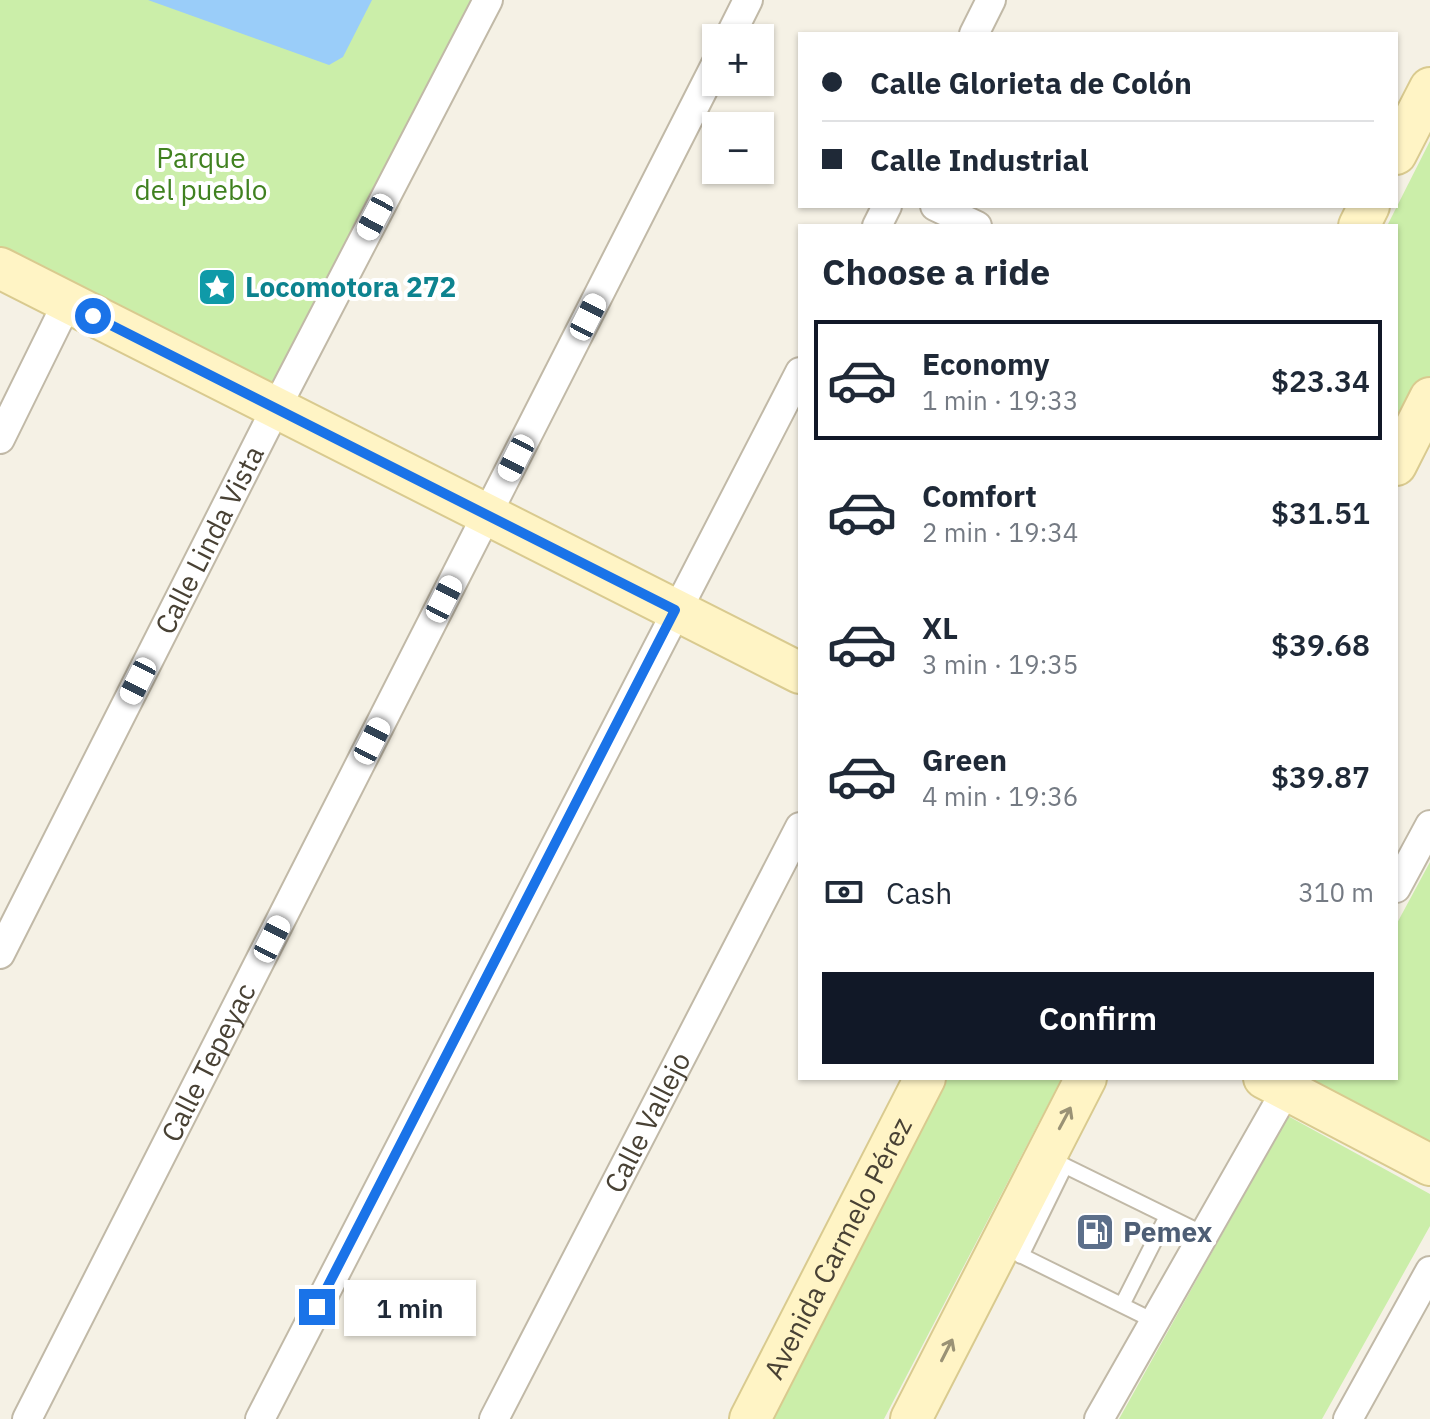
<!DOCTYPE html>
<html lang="en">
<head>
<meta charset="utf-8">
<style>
  :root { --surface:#fff; --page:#f6f6f7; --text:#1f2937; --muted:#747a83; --line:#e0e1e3; --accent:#111827 }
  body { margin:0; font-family:"IBM Plex Sans",sans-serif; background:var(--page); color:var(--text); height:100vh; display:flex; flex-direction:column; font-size:30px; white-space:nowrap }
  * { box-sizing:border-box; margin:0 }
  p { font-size:26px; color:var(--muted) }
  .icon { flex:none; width:44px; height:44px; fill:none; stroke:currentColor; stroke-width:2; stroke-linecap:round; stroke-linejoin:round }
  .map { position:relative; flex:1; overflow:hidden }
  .details { position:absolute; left:798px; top:224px; width:600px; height:856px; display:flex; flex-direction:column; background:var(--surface); border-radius:0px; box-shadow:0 2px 6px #0004 }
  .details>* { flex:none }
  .hud { position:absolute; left:798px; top:32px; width:600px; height:176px; border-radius:0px; box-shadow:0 2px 6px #0004; display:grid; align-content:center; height:176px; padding:0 24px; background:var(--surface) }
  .fabs { position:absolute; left:702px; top:24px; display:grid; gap:16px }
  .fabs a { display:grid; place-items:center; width:72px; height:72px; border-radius:0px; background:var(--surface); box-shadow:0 2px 6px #0004; font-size:40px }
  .end { position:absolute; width:36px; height:36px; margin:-18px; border:10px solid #1a73e8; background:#fff; box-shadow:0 0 0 4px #fff }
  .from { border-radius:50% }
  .bubble { position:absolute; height:56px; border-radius:0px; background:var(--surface); box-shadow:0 2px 6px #0004; font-size:26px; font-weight:600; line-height:56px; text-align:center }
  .car { position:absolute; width:24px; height:48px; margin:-24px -12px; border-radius:10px; box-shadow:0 0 6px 2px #0007; background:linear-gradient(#fff 24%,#345 0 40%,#fff 0 76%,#345 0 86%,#fff 0) }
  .hud b { display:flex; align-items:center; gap:28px; height:76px; font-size:30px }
  .hud b+b { border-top:2px solid var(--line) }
  .hud i { width:20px; height:20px; background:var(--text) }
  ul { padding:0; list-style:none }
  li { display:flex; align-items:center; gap:24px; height:120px; margin:0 16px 12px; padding:0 8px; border:4px solid transparent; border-radius:0px }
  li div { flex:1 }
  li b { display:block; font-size:30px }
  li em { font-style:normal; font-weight:600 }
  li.on { border-color:var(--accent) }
  li>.icon { width:72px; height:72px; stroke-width:1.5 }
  h2 { padding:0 24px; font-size:36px; line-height:96px }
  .pay { display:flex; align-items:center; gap:20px; height:88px; padding:0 24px; font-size:30px }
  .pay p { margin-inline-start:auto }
  .cta { display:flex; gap:16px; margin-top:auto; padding:16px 24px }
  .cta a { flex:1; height:92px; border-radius:0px; background:var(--accent); color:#fff; font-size:32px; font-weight:600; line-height:92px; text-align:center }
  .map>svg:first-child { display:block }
  .green { fill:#cbeea9 }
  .water { fill:#9acdf9 }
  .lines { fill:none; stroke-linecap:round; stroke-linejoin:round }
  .lane-casing { stroke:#c1b9a7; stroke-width:18 }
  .street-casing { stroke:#c1b9a7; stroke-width:32 }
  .secondary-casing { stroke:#d9ca8f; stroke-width:44 }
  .lane { stroke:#fff; stroke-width:14 }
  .street { stroke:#fff; stroke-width:28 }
  .secondary { stroke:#fff4c5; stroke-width:40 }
  .oneway { stroke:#9a9275 }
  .route { stroke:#1a73e8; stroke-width:10 }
  .labels { text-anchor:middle; stroke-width:8; stroke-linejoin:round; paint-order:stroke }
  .park-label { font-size:28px; fill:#408120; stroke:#fff }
  .culture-label { font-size:28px; font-weight:bold; fill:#0d838f; stroke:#fff; text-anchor:start }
  .street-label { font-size:28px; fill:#484134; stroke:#fff }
  .service-label { font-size:28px; font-weight:bold; fill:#4e5e75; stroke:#fff; text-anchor:start }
</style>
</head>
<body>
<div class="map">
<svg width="1430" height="1419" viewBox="0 0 1430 1419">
  <rect width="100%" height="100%" fill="#f5f1e5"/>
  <path class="green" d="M0,0h488l-212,408 -276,-141z
    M1430,141v235l-34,69v-219h-9z
    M1430,862v288l-122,-63 5,-9h83v-153z
    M944,1078h118l-178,341h-118z
    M1288,1116l142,78v32l-108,193h-203z"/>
  <path class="water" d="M148,0h224l-29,57 -14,8z"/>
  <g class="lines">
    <g class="lane-casing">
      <path id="lane" d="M1049,1158l155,76
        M1004,1247l150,74
        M1021,1256l44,-90
        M1122,1305l45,-89"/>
    </g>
    <g class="street-casing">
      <g id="street">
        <path d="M974,34l17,-34"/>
        <path d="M729,38l19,-38"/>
        <path d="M935,206l42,20"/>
        <path d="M877,226l10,-20"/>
        <path d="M0,439l67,-136"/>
        <path d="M1396,888l34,-63"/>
        <path id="s1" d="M0,954l276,-546 212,-408"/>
        <path id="s2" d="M27,1419l689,-1355"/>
        <path d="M260,1419l540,-1047"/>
        <path id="s3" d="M494,1419l306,-592"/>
        <path d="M1099,1419l194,-341"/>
        <path d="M1348,1419l82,-148"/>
      </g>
    </g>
    <g class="secondary-casing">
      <g id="secondary">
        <path d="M1396,154l34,-66"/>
        <path d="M1359,226l10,-20"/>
        <path d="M0,268l800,405"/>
        <path d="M1396,465l34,-67"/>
        <path d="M1264,1078l166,87"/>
        <path id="s4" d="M750,1419l175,-341"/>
        <path d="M911,1419l175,-341"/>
      </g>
    </g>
    <use href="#lane" class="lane"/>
    <use href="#street" class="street"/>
    <use href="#secondary" class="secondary"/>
  </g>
  <defs><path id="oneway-shaft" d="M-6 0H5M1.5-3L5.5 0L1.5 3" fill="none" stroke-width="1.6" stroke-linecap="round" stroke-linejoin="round" transform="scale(2)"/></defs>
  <g class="oneway">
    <use href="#oneway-shaft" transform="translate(1065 1118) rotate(-62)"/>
    <use href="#oneway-shaft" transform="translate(947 1350) rotate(-63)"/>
  </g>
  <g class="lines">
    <path class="route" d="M93,316l582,294 -358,697"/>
  </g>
  <defs>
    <g id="sight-square" transform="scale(2)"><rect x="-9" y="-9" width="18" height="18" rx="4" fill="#0f9aa8" stroke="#fff"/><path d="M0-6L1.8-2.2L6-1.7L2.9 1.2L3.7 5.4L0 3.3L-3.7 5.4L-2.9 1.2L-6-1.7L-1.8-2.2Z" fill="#fff"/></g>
    <g id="fuel-square" transform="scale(2)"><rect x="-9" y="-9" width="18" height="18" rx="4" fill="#5c6f8a" stroke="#fff"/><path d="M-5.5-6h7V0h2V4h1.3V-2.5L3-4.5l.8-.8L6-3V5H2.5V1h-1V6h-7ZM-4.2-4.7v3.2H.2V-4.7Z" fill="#fff"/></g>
  </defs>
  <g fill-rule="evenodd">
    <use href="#sight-square" x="217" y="287"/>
    <use href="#fuel-square" x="1095" y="1232"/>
  </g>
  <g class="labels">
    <g class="park-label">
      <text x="201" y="168">Parque<tspan x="201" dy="32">del pueblo</tspan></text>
    </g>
    <g class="culture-label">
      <text x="245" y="297">Locomotora 272</text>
    </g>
    <g class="street-label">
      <text dy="10" stroke="none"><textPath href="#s1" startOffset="464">Calle Linda Vista</textPath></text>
      <text dy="10" stroke="none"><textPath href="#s2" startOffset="400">Calle Tepeyac</textPath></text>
      <text dy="10" stroke="none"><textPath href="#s3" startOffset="334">Calle Vallejo</textPath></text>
      <text dy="10" stroke="none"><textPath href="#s4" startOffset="192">Avenida Carmelo Pérez</textPath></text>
    </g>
    <g class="service-label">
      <text x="1123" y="1242">Pemex</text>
    </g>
  </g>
</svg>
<div class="fabs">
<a>+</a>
<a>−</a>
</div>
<i class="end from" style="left:93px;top:316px"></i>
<i class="end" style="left:317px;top:1307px"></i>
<div class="bubble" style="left:344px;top:1280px;width:132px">1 min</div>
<i class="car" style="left:375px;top:217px;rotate:208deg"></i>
<i class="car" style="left:588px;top:317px;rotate:27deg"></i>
<i class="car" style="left:516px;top:458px;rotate:207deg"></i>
<i class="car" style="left:444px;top:599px;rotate:27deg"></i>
<i class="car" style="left:138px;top:681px;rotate:207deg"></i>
<i class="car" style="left:372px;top:741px;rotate:27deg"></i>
<i class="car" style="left:272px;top:939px;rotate:27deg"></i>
<div class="hud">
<b><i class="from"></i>Calle Glorieta de Colón</b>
<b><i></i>Calle Industrial</b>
</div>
<section class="details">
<h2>Choose a ride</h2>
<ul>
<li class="on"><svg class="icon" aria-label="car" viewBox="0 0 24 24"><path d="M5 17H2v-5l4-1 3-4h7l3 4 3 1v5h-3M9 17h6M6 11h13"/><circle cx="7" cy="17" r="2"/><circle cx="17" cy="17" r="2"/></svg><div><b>Economy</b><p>1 min · 19:33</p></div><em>$23.34</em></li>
<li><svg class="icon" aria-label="car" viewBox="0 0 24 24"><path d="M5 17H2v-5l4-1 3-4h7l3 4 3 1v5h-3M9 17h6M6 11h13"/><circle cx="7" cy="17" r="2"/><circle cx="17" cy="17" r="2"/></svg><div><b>Comfort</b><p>2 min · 19:34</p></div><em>$31.51</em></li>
<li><svg class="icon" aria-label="car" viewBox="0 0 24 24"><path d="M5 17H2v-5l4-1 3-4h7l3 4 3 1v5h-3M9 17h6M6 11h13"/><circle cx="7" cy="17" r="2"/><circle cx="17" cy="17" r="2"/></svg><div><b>XL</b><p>3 min · 19:35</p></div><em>$39.68</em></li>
<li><svg class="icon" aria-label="car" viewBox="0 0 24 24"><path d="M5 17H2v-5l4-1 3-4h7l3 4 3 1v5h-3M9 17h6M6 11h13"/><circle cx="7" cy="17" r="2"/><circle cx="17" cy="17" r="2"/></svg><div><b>Green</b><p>4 min · 19:36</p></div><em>$39.87</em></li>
</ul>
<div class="pay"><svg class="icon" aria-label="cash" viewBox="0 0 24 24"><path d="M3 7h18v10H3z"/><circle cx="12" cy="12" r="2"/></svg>Cash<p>310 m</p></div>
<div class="cta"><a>Confirm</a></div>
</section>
</div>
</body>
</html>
